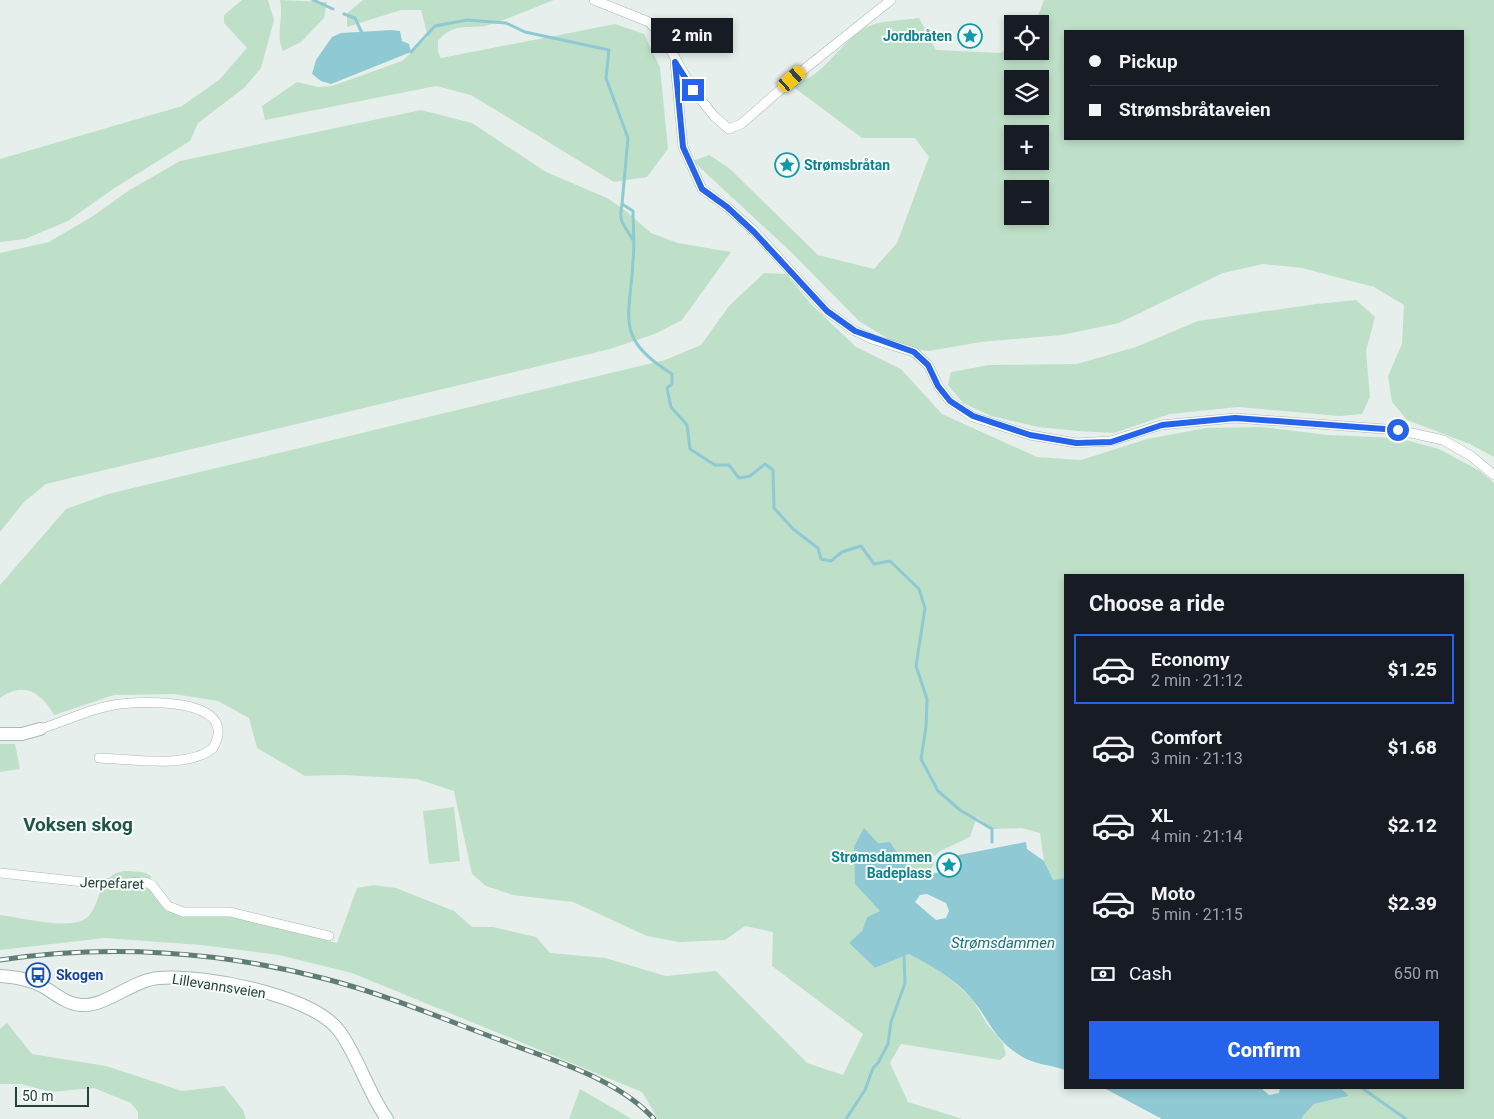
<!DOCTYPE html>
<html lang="en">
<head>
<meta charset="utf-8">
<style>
  :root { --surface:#171b24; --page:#242831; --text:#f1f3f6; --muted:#9ea1a6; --line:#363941; --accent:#2563eb }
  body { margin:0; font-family:Roboto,sans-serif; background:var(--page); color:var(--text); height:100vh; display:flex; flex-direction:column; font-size:19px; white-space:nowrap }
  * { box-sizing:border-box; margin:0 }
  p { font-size:16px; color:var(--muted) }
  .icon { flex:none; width:28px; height:28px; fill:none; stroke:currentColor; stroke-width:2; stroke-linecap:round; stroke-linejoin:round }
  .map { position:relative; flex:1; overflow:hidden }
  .panel { position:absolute; left:1064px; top:574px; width:400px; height:515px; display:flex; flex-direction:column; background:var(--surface); border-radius:0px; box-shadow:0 2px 8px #0003 }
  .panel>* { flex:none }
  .banner { position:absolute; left:1064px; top:30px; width:400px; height:110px; border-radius:0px; box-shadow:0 2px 8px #0003; display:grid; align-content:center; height:110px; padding:0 25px; background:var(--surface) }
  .tools { position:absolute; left:1004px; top:15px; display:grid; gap:10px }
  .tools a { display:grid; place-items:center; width:45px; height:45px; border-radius:0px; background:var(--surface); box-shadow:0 2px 8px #0003; font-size:25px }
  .scale { position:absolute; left:15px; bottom:12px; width:74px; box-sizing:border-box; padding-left:5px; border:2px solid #24423a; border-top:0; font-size:14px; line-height:18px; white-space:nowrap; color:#24423a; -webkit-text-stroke:4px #f7fbf9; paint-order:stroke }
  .end { position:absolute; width:22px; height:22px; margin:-11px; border:6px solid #2563eb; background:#fff; box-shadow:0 0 0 2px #fff }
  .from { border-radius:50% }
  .bubble { position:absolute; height:35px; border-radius:0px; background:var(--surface); box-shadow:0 2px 8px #0003; font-size:16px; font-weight:800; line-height:35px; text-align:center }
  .car { position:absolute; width:15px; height:30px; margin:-15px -8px; border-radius:6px; box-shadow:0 0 4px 1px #0007; background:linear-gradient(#f5c518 24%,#345 0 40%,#f5c518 0 76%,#345 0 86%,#f5c518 0) }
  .banner b { display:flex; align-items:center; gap:18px; height:48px; font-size:19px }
  .banner b+b { border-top:1px solid var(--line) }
  .banner i { width:12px; height:12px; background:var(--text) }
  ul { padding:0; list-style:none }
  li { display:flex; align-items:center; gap:15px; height:70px; margin:0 10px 8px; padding:0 15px; border:2px solid transparent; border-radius:0px }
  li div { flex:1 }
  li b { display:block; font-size:19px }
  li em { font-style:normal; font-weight:800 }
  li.selected { border-color:var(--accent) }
  li>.icon { width:45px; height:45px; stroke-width:1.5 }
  h2 { padding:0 25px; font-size:22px; line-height:60px }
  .pay { display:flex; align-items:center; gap:12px; height:55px; padding:0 25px; font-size:19px }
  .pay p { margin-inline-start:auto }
  .button { display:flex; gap:10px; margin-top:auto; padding:10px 25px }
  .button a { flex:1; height:58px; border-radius:0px; background:var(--accent); color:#fff; font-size:20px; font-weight:800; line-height:58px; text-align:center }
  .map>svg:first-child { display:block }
  .green { fill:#bfe0c8; fill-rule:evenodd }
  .water { fill:#8ec9d4; fill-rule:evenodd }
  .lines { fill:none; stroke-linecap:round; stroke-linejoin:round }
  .stream { stroke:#8ec9d4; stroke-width:3 }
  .street-casing { stroke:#a8b8b2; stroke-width:10 }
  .secondary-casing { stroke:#a4bbb3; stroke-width:14 }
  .street { stroke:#fff; stroke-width:9 }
  .secondary { stroke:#fff; stroke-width:12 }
  .rail-casing { stroke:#5f7d75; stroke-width:5 }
  .rail { stroke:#f7fbf9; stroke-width:3; stroke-dasharray:9; stroke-linecap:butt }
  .route { stroke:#2563eb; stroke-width:6 }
  .labels { text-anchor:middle; stroke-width:4; stroke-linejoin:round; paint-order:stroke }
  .culture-label { font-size:14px; font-weight:bold; fill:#0d838f; stroke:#f7fbf9; text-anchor:end }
  .street-label { font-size:14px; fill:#24423a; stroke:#f7fbf9 }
  .transit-label { font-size:14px; font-weight:bold; fill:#164399; stroke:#f7fbf9; text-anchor:start }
  .water-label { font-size:15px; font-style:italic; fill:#1c6f80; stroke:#f7fbf9 }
  .district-label { font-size:19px; font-weight:bold; fill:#1f5548; stroke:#f7fbf9 }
</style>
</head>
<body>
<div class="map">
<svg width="1494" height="1119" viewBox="0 0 1494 1119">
  <rect width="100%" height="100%" fill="#e6efeb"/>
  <path class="green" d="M242,0h26l6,20 -13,48 -17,20 -46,35 -8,18 -77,48 -45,32 -43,18 -25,3v-83l182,-53 37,-26 28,-32 -23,-25v-8z
    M280,0l47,2 -3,16 -23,24 -18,9c-8,-16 1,-33 -3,-51z
    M363,0h191c-21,8 -41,17 -62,24 -21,7 -37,-4 -54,17v11l3,6 174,-34 29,10 16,33 8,82 -21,28 -33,5 -143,-87 -35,-9 -171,34 -3,-14 35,-24 21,5 14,-1 70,-25 26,-24 -7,-27h-20l-54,17v-14z
    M1044,0h450v457l-24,-13 -63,-24 -15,-18 -4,-26 14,-32 2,-39 -30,-18 -72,-19 -39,-4 -40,9 -104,50 -57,12 -81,7 -52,9 -26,-3 -44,-27 -69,-70 -97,-90 16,-6 20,13 89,87 56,14 23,-26 32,-86 -14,-19h-53l-70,-52c35,-12 43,-39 73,-58 10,-7 40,-8 54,-10l17,32 64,3 12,-5v3h28v-27h-5zM1065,31h397v108h-397zM1012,79h28v27h-28zM1012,134h28v27h-28zM1012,189h28v27h-28z
    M421,110l51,13 74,49 61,26 19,13 25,22 27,10 53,9 -49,68 -27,14 -45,15 -564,135 -22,18 -24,30v-279l49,-11 44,-26 35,-25 52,-30z
    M764,273l22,1 25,30 45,43 45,22 41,45 95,43 44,3 66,-21 59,-11 55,-1 67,8 70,3 41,11 41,22 14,12v636h-192v-2l12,-13 35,-8 -8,-8h121v-513h-397v303l-12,3 -9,-20 -4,-28 -18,-5 -30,1 -15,-12 -7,20 -30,14 -8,7 2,6 -6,10 -16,-1 -22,-31 -12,1 -14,-14 -10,17 26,65 -13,6 -5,14 -13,12 26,25 34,-14 33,17 30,28 15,25 16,19 3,12 -6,5 -99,-16 -11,19 18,39 55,17h-305l-16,-27 -290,-119 -73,-18 -78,-10 -96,-7 -105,12v-35c23,3 60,13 81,6 22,-7 13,-51 48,-50 9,1 15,0 22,5l-1,13 6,10 11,10 22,8 39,-3 109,29 20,-55 17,-3 22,3 58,23 18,16h21l43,10 14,16 55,5 61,18 50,-5 91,92 36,12 20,-41 -91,-68 1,-34 -28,-6 -20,14 -46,2 -32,-6 -74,-34 -60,-7 -27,-9 -14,-12 -18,-83 -37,-12 -74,-4 -38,1 -48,-28 -8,-30 -31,-17 -44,-7 -60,1 -60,20c-13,-23 -30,-34 -54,-17v-113l66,-76 42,-15 557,-134 36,-15 28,-39z
    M1356,300l19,17 -9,34 4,46 -8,17 -23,2 -101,-9 -68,7 -56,19 -36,-2 -40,-4 -47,-11 -28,-13 -15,-18 3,-13 38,-7 88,-1 59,-17 62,-26 118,-17z
    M0,744h15l5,25 -20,3z
    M454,807l6,54 -31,3 -6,-53z
    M7,1023l25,31 74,12 76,25 42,-5 19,24 3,9h-108v-7l-7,-9 -37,-15 -43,4 -30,-8h-21v-55z
    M580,1089l52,30h-63z"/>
  <path class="water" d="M391,30l9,1 2,10 7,3 2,8 -80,32 -10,-3 -9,-7 4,-14 16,-23 9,-4z
    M864,828l14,15 12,-1 22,31 16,1 28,-4 4,-9 -6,-5 72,-14 1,7 17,12 9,19 12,-2v192c-14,-5 -32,-6 -44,-14 -28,-17 -31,-36 -50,-58 -17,-20 -39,-32 -62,-44l-34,14 -26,-25 13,-12 5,-14 13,-6 -25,-27 -1,-38zM927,894l19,9 3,8 -3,7 -10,2 -21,-18 5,-7z
    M1104,1088h157l8,7 10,-2 1,-5 33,1 28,-1 8,8 -35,8 -12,13v2h-140z"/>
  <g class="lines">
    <path class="stream" d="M313,0l20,9
      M344,14l11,4 7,15
      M411,52l24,-26 32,-6 39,3 19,9 84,18 -3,28 22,60 -6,66 11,7c0,16 2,34 0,50 -3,58 -19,77 39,113v10l-5,4 4,19 16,18 3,24 25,16h14l10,13 11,-2 15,-12 8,6 1,38 19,21 25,19 3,11 10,2 11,-9 19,-6 13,18 16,-3 29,28 6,19 -9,58 11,33 -1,28 -5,32 17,32 22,19 32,19v13
      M622,204c-4,19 2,20 11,36
      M1362,1088l44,31
      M846,1119l19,-29 8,-22 5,-5 10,-19 3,-22 14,-39 -1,-27"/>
    <g class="street-casing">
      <path id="street" d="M594,0l55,22 15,16 29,52 21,26 15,13 12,-5 61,-53 89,-71
        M675,62l8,85 19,42 25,18 27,24 73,80 28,20 17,8 42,13 14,13 11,22 11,14 23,16 57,18 46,8 35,-2 50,-16 74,-7 163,12 45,10 28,16 23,19
        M40,729c25,-7 48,-20 74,-24 27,-5 128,-8 99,43 -24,21 -83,11 -114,10
        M0,873l102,11 43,-2 7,3 16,21 15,6h47l99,24"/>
    </g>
    <g class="secondary-casing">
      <path id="secondary" d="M0,734h22l18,-5
        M0,976c16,1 30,3 44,11 11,7 23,17 37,18 25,2 51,-25 78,-27 44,-4 155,17 181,54 19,27 28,60 47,87"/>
    </g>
    <use href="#street" class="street"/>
    <use href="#secondary" class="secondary"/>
    <g class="rail-casing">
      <path id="rail" d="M0,960c108,-16 220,-9 326,19 62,16 122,42 182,64 49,19 110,36 146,76"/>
    </g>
    <use href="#rail" class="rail"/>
  </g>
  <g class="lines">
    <path class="route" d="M693,90l-18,-28 8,85 19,42 25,18 27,25 73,79 28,20 59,21 14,13 10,21 12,15 23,15 57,19 46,8 35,-1 51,-17 73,-7 163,12"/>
  </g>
  <defs>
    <g id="sight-ring" transform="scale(1.25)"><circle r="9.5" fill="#f7fbf9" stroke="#0f9aa8" stroke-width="1.5"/><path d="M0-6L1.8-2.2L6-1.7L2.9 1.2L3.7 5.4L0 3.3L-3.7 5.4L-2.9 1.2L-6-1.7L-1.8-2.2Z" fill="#0f9aa8"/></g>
    <g id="bus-ring" transform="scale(1.25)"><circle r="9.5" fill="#f7fbf9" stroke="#1a4fb4" stroke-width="1.5"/><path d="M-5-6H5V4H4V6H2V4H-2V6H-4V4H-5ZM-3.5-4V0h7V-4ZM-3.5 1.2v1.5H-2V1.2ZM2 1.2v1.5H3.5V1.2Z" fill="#1a4fb4"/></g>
  </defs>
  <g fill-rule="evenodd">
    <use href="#sight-ring" x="970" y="36"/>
    <use href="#sight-ring" x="787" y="165"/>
    <use href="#sight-ring" x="949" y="865"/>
    <use href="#bus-ring" x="38" y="975"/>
  </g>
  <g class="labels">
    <g class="culture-label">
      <text x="952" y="41">Jordbråten</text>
      <text x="804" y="170" text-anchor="start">Strømsbråtan</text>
      <text x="932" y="862">Strømsdammen<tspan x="932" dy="16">Badeplass</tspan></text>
    </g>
    <g class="street-label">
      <text transform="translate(112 883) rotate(2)" y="5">Jerpefaret</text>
      <text transform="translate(219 986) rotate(9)" y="5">Lillevannsveien</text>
    </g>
    <g class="transit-label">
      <text x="56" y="980">Skogen</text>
    </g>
    <g class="water-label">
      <text x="1003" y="948">Strømsdammen</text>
    </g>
    <g class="district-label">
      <text x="78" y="831">Voksen skog</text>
    </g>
  </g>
</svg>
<div class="tools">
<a><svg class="icon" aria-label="locate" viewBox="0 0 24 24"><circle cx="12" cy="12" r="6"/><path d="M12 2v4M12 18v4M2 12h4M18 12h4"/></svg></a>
<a><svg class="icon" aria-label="layers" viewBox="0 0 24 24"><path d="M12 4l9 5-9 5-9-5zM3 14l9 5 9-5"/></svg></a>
<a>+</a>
<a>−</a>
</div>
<div class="scale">50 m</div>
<i class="end from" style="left:1398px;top:430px"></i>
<i class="end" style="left:693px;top:90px"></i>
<div class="bubble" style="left:651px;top:18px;width:82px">2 min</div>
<i class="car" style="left:792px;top:79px;rotate:49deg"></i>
<div class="banner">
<b><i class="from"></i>Pickup</b>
<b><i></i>Strømsbråtaveien</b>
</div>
<section class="panel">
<h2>Choose a ride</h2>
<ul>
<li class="selected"><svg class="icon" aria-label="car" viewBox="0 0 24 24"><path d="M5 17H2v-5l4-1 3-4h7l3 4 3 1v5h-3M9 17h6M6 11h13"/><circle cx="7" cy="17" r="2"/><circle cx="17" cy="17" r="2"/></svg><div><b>Economy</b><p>2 min · 21:12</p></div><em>$1.25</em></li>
<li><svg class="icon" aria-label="car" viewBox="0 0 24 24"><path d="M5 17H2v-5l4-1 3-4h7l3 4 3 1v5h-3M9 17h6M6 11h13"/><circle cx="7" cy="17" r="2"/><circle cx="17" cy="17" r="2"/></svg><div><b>Comfort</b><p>3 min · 21:13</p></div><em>$1.68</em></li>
<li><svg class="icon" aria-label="car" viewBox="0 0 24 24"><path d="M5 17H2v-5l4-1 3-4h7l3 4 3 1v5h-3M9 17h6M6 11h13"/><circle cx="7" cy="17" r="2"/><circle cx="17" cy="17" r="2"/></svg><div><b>XL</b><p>4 min · 21:14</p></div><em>$2.12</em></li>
<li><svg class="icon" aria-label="car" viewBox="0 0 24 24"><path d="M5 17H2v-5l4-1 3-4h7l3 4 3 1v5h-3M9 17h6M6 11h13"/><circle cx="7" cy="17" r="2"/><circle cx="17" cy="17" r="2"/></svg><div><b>Moto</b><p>5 min · 21:15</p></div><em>$2.39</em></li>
</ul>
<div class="pay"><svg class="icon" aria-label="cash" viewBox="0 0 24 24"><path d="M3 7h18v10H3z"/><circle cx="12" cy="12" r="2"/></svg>Cash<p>650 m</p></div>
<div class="button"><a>Confirm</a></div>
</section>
</div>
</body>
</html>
